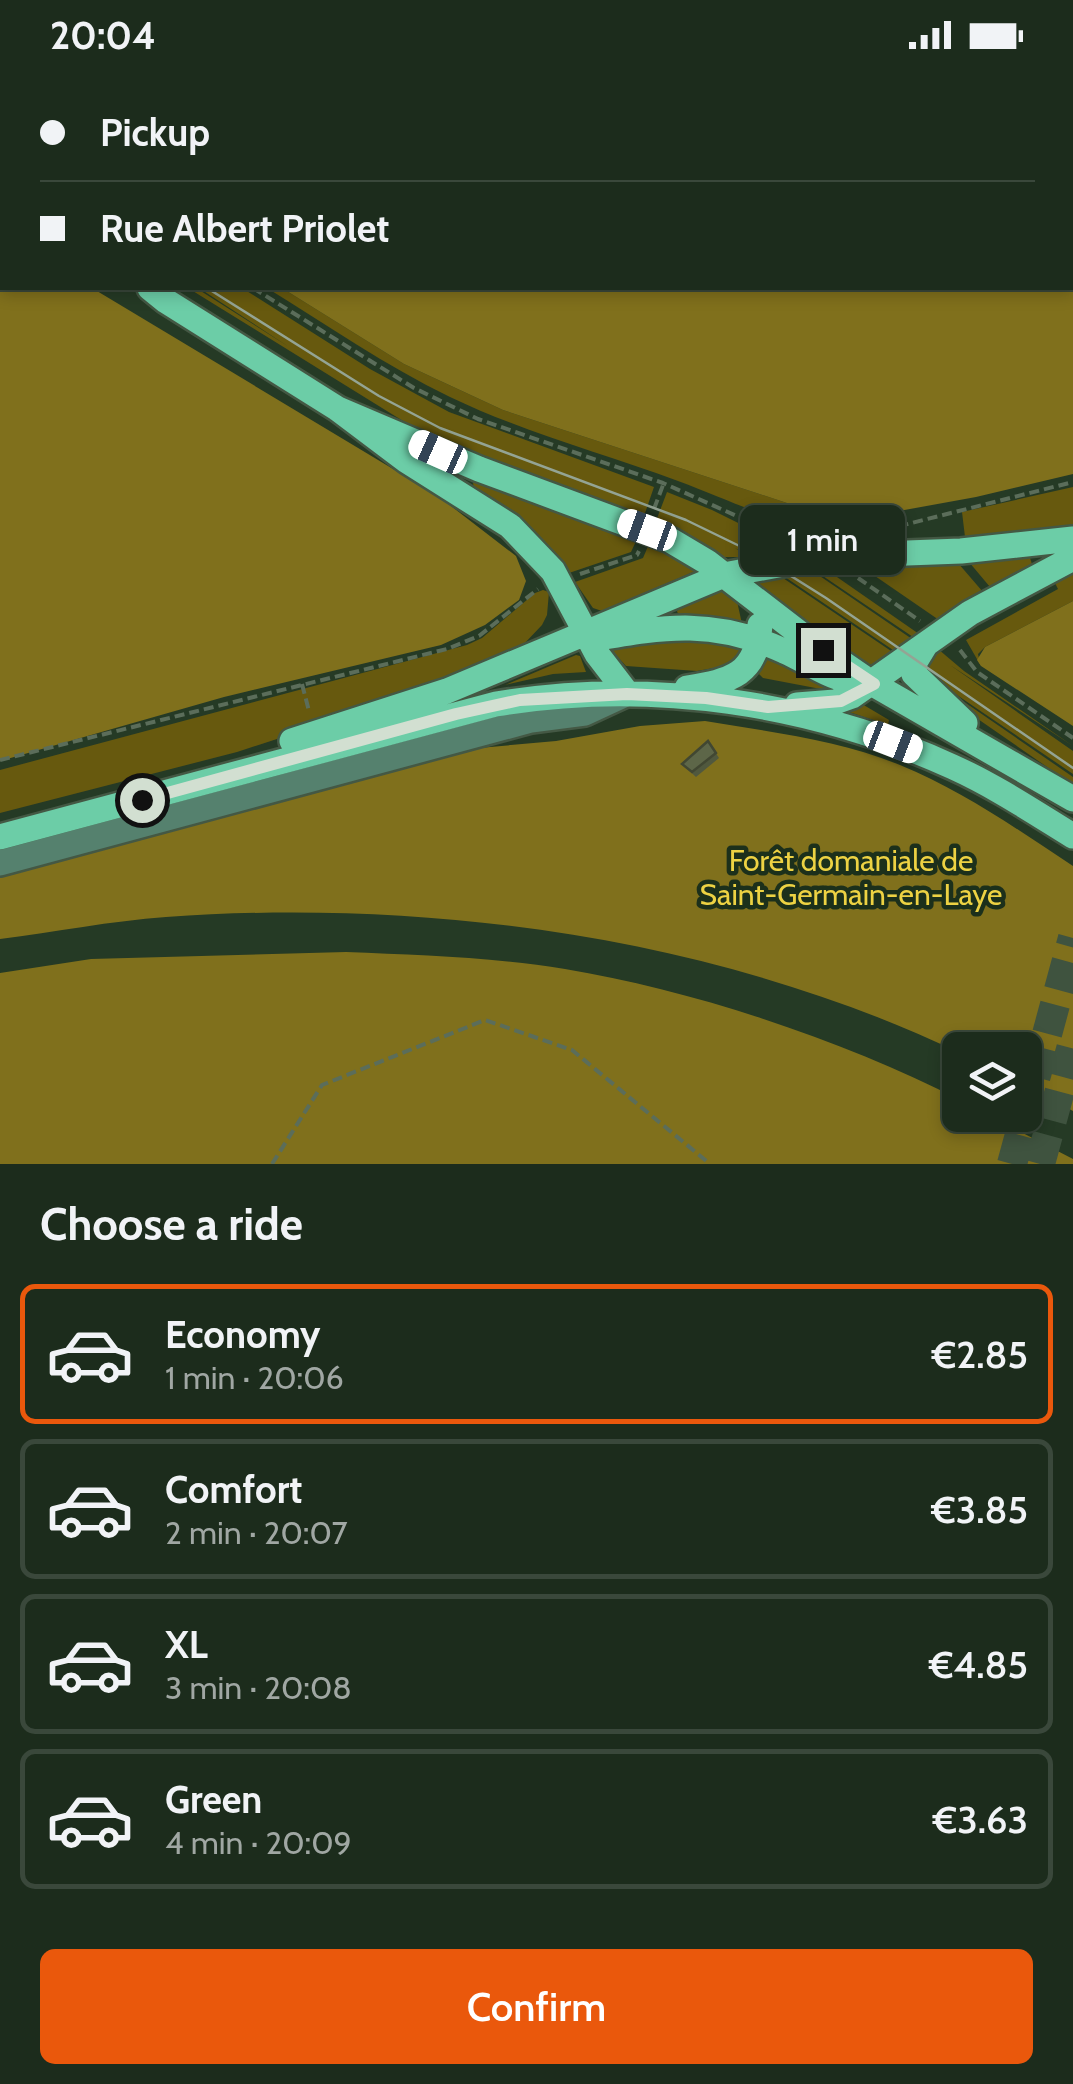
<!DOCTYPE html>
<html lang="en">
<head>
<meta charset="utf-8">
<style>
  :root { --surface:#1c2c1c; --page:#293829; --text:#f1f3f6; --muted:#a0a7a3; --line:#3a483b; --accent:#ea580c }
  body { margin:0; font-family:Cabin,sans-serif; background:var(--page); color:var(--text); height:100vh; display:flex; flex-direction:column; font-size:38px; white-space:nowrap }
  * { box-sizing:border-box; margin:0 }
  p { font-size:32px; color:var(--muted) }
  .icon { flex:none; width:55px; height:55px; fill:none; stroke:currentColor; stroke-width:2; stroke-linecap:round; stroke-linejoin:round }
  .map { position:relative; height:1094px; overflow:hidden }
  .drawer { display:flex; flex-direction:column; background:var(--surface); flex:1 }
  .drawer>* { flex:none }
  .guide { position:absolute; left:0px; top:0px; width:1075px; height:220px; box-shadow:0 5px 15px #0003,0 0 0 2px var(--line); display:grid; align-content:center; height:220px; padding:0 40px; background:var(--surface) }
  .fabs { position:absolute; left:942px; top:962px; display:grid; gap:20px }
  .fabs a { display:grid; place-items:center; width:100px; height:100px; border-radius:15px; background:var(--surface); box-shadow:0 5px 15px #0003,0 0 0 2px var(--line); font-size:50px }
  .end { position:absolute; width:45px; height:45px; margin:-22px; border:12px solid #d2dfd1; background:#111; box-shadow:0 0 0 5px #111 }
  .from { border-radius:50% }
  .bubble { position:absolute; height:70px; border-radius:15px; background:var(--surface); box-shadow:0 5px 15px #0003,0 0 0 2px var(--line); font-size:32px; font-weight:600; line-height:70px; text-align:center }
  .car { position:absolute; width:30px; height:60px; margin:-30px -15px; border-radius:12px; box-shadow:0 0 8px 2px #0007; background:linear-gradient(#fff 24%,#345 0 40%,#fff 0 76%,#345 0 86%,#fff 0) }
  .guide b { display:flex; align-items:center; gap:35px; height:95px; font-size:38px }
  .guide b+b { border-top:2px solid var(--line) }
  .guide i { width:25px; height:25px; background:var(--text) }
  ul { padding:0; list-style:none }
  li { display:flex; align-items:center; gap:30px; height:140px; margin:0 20px 15px; padding:0 20px; border:5px solid var(--line); border-radius:15px }
  li div { flex:1 }
  li b { display:block; font-size:38px }
  li em { font-style:normal; font-weight:600 }
  li.active { border-color:var(--accent) }
  li>.icon { width:90px; height:90px; stroke-width:1.5 }
  h2 { padding:0 40px; font-size:45px; line-height:120px }
  .cta { display:flex; gap:20px; margin-top:auto; padding:20px 40px }
  .cta a { flex:1; height:115px; border-radius:15px; background:var(--accent); color:#fff; font-size:40px; font-weight:600; line-height:115px; text-align:center }
  .status { display:flex; justify-content:space-between; align-items:center; height:70px; padding:0 50px; background:var(--surface); direction:ltr }
  .status svg { height:28px; fill:currentColor }
  .map>svg:first-child { display:block }
  .green { fill:#67590e }
  .forest { fill:#80701c }
  .lines { fill:none; stroke-linecap:round; stroke-linejoin:round }
  .highway-tunnel { stroke:#3f533f; stroke-width:30; stroke-dasharray:30 15; stroke-linecap:butt }
  .minor-casing { stroke:#445844; stroke-width:30 }
  .major-casing { stroke:#445844; stroke-width:30 }
  .path { stroke:#5b6d5a; stroke-width:4; stroke-dasharray:10 5; stroke-linecap:butt }
  .minor { stroke:#55816e; stroke-width:25 }
  .major { stroke:#6ccda7; stroke-width:25 }
  .tram { stroke:#94a494; stroke-width:2.5 }
  .wall { fill:#50583e }
  .building { fill:#5d6648; stroke:#414732; stroke-width:2.5 }
  .route { stroke:#d2dfd1; stroke-width:12 }
  .labels { text-anchor:middle; stroke-width:9; stroke-linejoin:round; paint-order:stroke }
  .park-label { font-size:30px; fill:#edd243; stroke:#1c301b }
</style>
</head>
<body>
<div class="status"><b>20:04</b><svg viewBox="0 0 49 12"><path d="M0 12V9h3v3zM5 12V6h3v6zM10 12V3h3v9zM15 12V0h3v12zM26 1h20v11H26zM47 4h2v5h-2z"/></svg></div>
<div class="map">
<svg width="1073" height="1094" viewBox="0 0 1073 1094">
  <rect width="100%" height="100%" fill="#253a25"/>
  <path class="green" d="M188,218h8l93,59 -90,-59h43l128,81 79,43 205,75 -10,29 -165,-59 -63,-28z
    M267,218h15l122,76 99,46 293,96 92,7 -6,13c-85,11 -129,-17 -204,-45 -76,-28 -155,-49 -228,-84 -64,-31 -123,-72 -183,-109z
    M477,411l160,58 -6,13 -62,21 -37,-44 -58,-41 -1,-5z
    M1073,417v39l-108,11 -3,-25z
    M667,422l45,18 81,40 -41,7 -17,-9 13,9h-26l-66,-36z
    M649,474l49,26 -96,41 -9,-3 -18,-26 68,-24z
    M1030,488l2,6 -42,23 -21,-25z
    M958,493l25,29 -44,28 -80,-55z
    M824,498l95,66 -6,3 -99,-67z
    M811,500l101,69 -16,13 -114,-77z
    M1073,503v28l-88,46 -7,7 3,12 -15,-26 92,-51 -4,-8z
    M780,506l114,77 -19,13 -10,-3 -111,-79z
    M543,520l6,2 -2,23 -5,10 -19,20 -136,58 -150,49 -237,61v-43l467,-125 15,-7 53,-45z
    M720,520l17,11 5,23 -61,-8 -4,-4 2,-8z
    M685,565l59,11 -13,19 -34,6 -71,-5 -18,-19z
    M938,579l26,22 109,75 -123,-81 123,86v23l-147,-100 1,-12z
    M769,583l67,33 -3,5 -7,-1 -63,-12 -4,-4z
    M576,585l4,1 6,16 -33,2 -48,11z
    M928,607l145,100v8l-124,-86z
    M862,634l27,16 -1,5 -42,-14z"/>
  <path class="forest" d="M176,0h897v404l-97,23 -88,16 -92,-7 -293,-96 -99,-46 -122,-76h790v-216h-897z
    M0,160l2,58h90l346,208 78,60 10,25 -7,19 -34,25 -44,20 -217,52 -224,64z
    M1073,531v125l-92,-60 -4,-6 8,-13z
    M705,651c65,11 134,19 195,44 63,26 117,64 173,101v245l-48,-26v-35h-65v3c-240,-115 -530,-155 -794,-136 -55,4 -111,15 -166,22v-69l457,-120 99,-9 84,-15z
    M346,882c73,3 147,5 219,17 128,21 280,72 395,131v15h28l85,44v5h-1073v-191l91,-14z"/>
  <g class="lines">
    <path class="highway-tunnel" d="M1012,1094l61,-226
      M1040,1094l33,-122"/>
    <g class="minor-casing">
      <path id="minor" d="M123,2l1,-2
        M0,793l531,-143 54,-7 41,-19"/>
    </g>
    <g class="major-casing">
      <path id="major" d="M0,113l2,1
        M0,144l2,2
        M150,218l16,13 172,108 69,52 103,65 43,45 44,83 30,39
        M338,339l141,60 191,71 37,22 96,74 70,48 200,115
        M594,569c72,-13 121,-20 190,12 21,9 41,24 63,29
        M926,574l-11,18 -1,12 51,49
        M687,618c44,-7 70,-13 73,-63
        M797,635l38,-3 17,-6 118,-83 103,-55
        M292,671l155,-50 277,-116 102,-19 135,-5 112,-12
        M0,767l496,-133c154,-26 315,-2 457,63 42,19 81,45 120,69"/>
    </g>
    <path class="path" d="M166,2l1,-2
      M253,218l161,100 64,31 185,64 76,34 62,21
      M654,439l9,-24
      M884,460l189,-48
      M580,504l57,-19 2,-4
      M858,508l62,43
      M960,580l17,22 96,66
      M302,614l7,27
      M0,690l447,-111 32,-13 59,-47
      M272,1094l50,-79 163,-65 87,30 138,114"/>
    <use href="#minor" class="minor"/>
    <use href="#major" class="major"/>
    <path class="tram" d="M140,2l1,-2
      M207,218l172,108 61,32 246,92 70,34 70,44 247,170"/>
  </g>
  <path class="wall" d="M708,671l11,17 -23,19 -14,-13z"/>
  <path class="building" d="M708,671l8,12 -24,19 -10,-8z"/>
  <g class="lines">
    <path class="route" d="M142,730l314,-86 64,-14 107,-6 79,4 62,9 73,-6 33,-17 -51,-34"/>
  </g>
  <g class="labels">
    <g class="park-label">
      <text x="851" y="801">Forêt domaniale de<tspan x="851" dy="34">Saint-Germain-en-Laye</tspan></text>
    </g>
  </g>
</svg>
<div class="fabs">
<a><svg class="icon" aria-label="layers" viewBox="0 0 24 24"><path d="M12 4l9 5-9 5-9-5zM3 14l9 5 9-5"/></svg></a>
</div>
<i class="end from" style="left:142px;top:730px"></i>
<i class="end" style="left:823px;top:580px"></i>
<div class="bubble" style="left:740px;top:435px;width:165px">1 min</div>
<i class="car" style="left:438px;top:382px;rotate:294deg"></i>
<i class="car" style="left:647px;top:460px;rotate:290deg"></i>
<i class="car" style="left:893px;top:672px;rotate:111deg"></i>
<div class="guide">
<b><i class="from"></i>Pickup</b>
<b><i></i>Rue Albert Priolet</b>
</div>
</div>
<section class="drawer">
<h2>Choose a ride</h2>
<ul>
<li class="active"><svg class="icon" aria-label="car" viewBox="0 0 24 24"><path d="M5 17H2v-5l4-1 3-4h7l3 4 3 1v5h-3M9 17h6M6 11h13"/><circle cx="7" cy="17" r="2"/><circle cx="17" cy="17" r="2"/></svg><div><b>Economy</b><p>1 min · 20:06</p></div><em>€2.85</em></li>
<li><svg class="icon" aria-label="car" viewBox="0 0 24 24"><path d="M5 17H2v-5l4-1 3-4h7l3 4 3 1v5h-3M9 17h6M6 11h13"/><circle cx="7" cy="17" r="2"/><circle cx="17" cy="17" r="2"/></svg><div><b>Comfort</b><p>2 min · 20:07</p></div><em>€3.85</em></li>
<li><svg class="icon" aria-label="car" viewBox="0 0 24 24"><path d="M5 17H2v-5l4-1 3-4h7l3 4 3 1v5h-3M9 17h6M6 11h13"/><circle cx="7" cy="17" r="2"/><circle cx="17" cy="17" r="2"/></svg><div><b>XL</b><p>3 min · 20:08</p></div><em>€4.85</em></li>
<li><svg class="icon" aria-label="car" viewBox="0 0 24 24"><path d="M5 17H2v-5l4-1 3-4h7l3 4 3 1v5h-3M9 17h6M6 11h13"/><circle cx="7" cy="17" r="2"/><circle cx="17" cy="17" r="2"/></svg><div><b>Green</b><p>4 min · 20:09</p></div><em>€3.63</em></li>
</ul>
<div class="cta"><a>Confirm</a></div>
</section>
</body>
</html>
